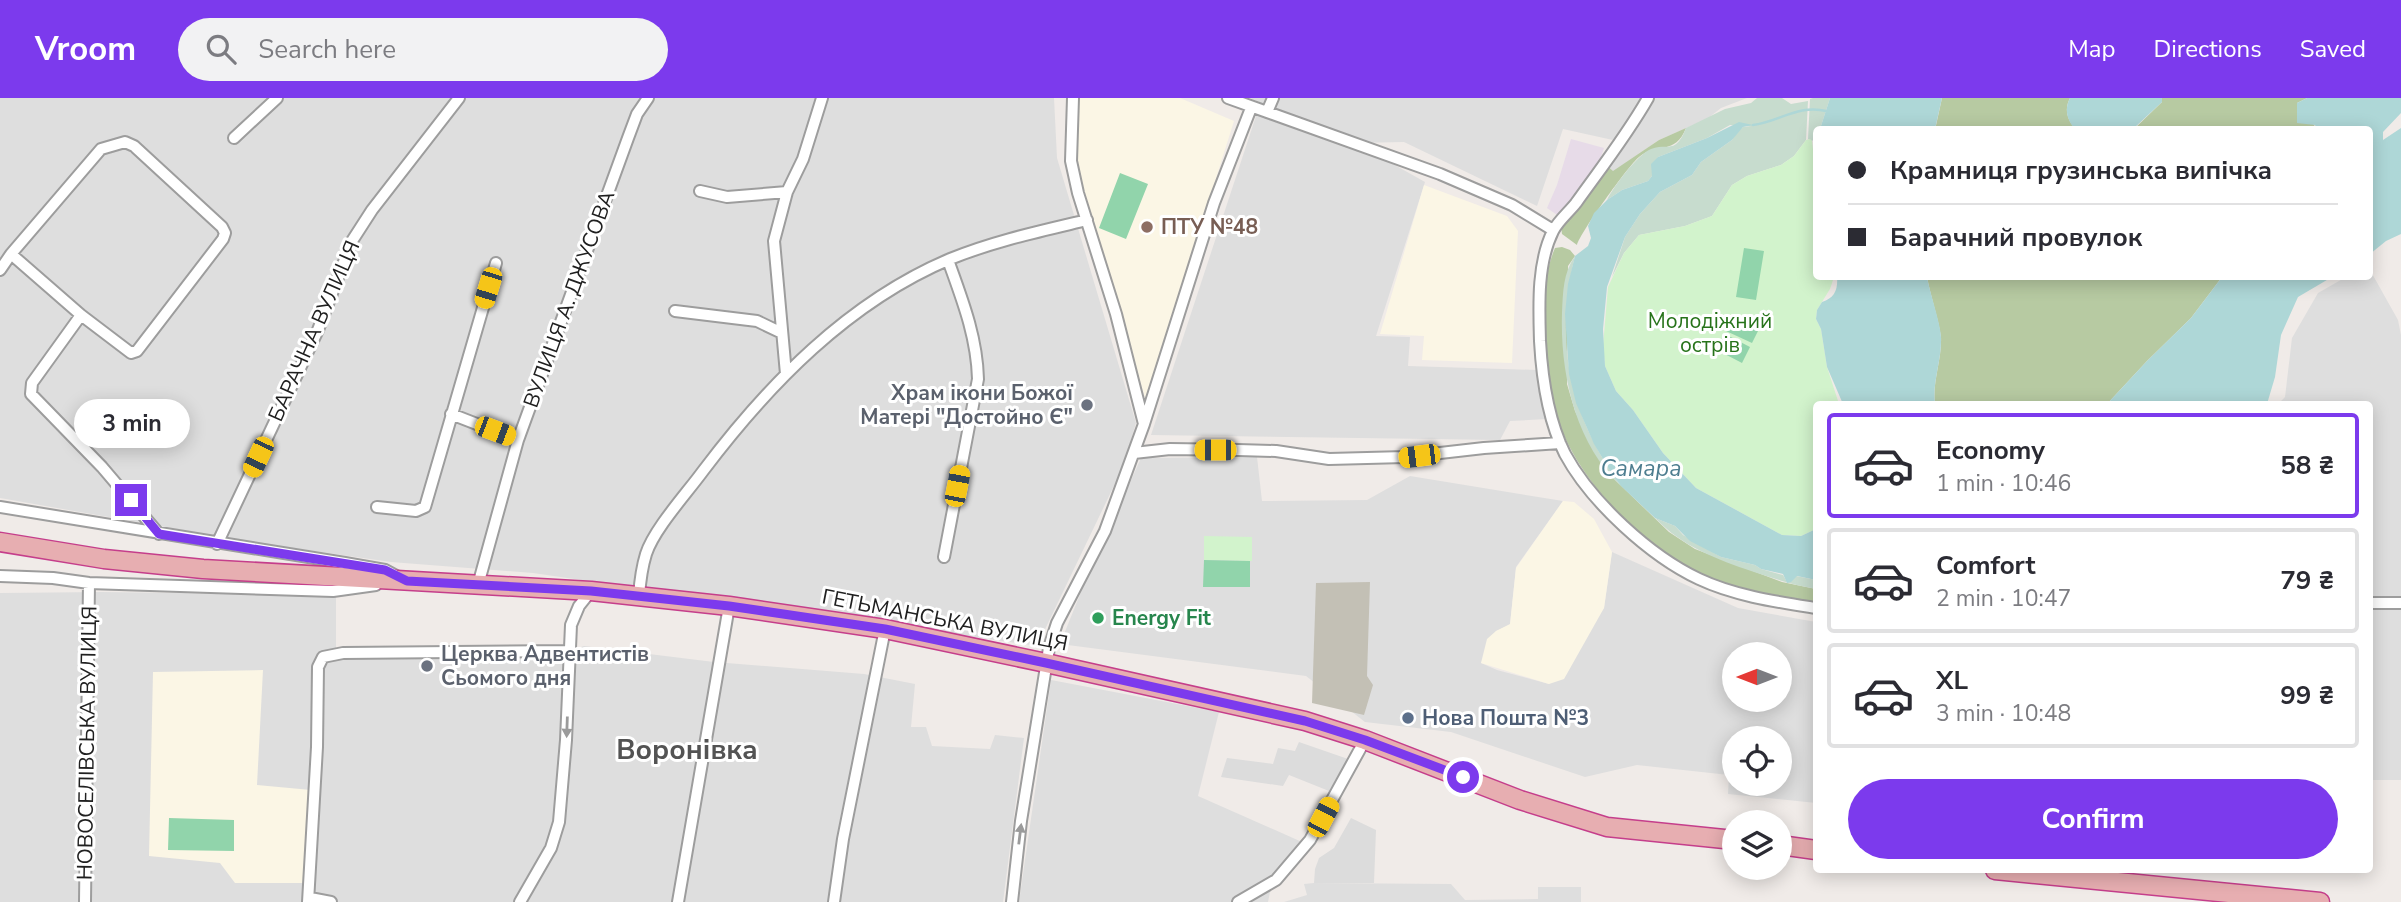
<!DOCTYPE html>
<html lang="en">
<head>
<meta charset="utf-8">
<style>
  :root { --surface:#fff; --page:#f2f2f3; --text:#2b2b33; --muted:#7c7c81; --line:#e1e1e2; --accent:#7c3aed }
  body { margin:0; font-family:"Nunito Sans",sans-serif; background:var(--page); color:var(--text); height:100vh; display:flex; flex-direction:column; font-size:26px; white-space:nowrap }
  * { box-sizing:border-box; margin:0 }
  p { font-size:23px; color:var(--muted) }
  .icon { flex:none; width:38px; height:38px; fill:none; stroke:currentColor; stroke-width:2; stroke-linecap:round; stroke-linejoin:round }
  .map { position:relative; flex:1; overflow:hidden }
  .sheet { position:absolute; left:1813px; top:303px; width:560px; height:472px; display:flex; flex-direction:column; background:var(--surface); border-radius:7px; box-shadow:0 4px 18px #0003 }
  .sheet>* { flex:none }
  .hud { position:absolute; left:1813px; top:28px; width:560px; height:154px; border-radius:7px; box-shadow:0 4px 18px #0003; display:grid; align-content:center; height:154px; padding:0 35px; background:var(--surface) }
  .needle { width:46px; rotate:270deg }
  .tools { position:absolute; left:1722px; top:544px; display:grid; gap:14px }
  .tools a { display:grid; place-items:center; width:70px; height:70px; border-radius:50%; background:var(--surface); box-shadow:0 4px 18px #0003; font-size:35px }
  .end { position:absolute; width:32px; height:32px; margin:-16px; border:9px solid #7c3aed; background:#fff; box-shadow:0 0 0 4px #fff }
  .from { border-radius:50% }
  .bubble { position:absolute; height:49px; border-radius:24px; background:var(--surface); box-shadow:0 4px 18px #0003; font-size:23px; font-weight:700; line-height:49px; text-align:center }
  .car { position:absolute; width:21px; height:42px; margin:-21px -10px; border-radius:9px; box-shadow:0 0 5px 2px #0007; background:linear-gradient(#f5c518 24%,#345 0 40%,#f5c518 0 76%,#345 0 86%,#f5c518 0) }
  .hud b { display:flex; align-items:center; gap:24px; height:66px; font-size:26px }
  .hud b+b { border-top:2px solid var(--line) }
  .hud i { width:18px; height:18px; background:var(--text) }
  ul { padding:12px 0 0; list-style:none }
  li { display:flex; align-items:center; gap:21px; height:105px; margin:0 14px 10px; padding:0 21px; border:4px solid var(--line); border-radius:7px }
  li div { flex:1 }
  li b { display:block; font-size:26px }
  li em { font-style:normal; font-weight:700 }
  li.current { border-color:var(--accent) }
  li>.icon { width:63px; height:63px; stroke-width:1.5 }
  .primary-button { display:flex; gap:14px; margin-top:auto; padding:14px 35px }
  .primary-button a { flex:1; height:80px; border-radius:42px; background:var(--accent); color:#fff; font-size:28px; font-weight:700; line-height:80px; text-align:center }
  header { display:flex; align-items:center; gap:42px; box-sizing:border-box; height:98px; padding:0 35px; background:var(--accent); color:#fff }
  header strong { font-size:33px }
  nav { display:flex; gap:38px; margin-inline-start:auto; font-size:24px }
  .search { width:490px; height:63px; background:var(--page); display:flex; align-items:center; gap:18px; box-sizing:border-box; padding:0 24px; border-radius:38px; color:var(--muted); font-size:26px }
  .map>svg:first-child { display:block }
  .residential { fill:#dedede; fill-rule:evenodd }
  .industrial { fill:#e7dbe8 }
  .education { fill:#fbf6e5 }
  .construction { fill:#c3c0b5 }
  .forest { fill:#b7caa2 }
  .wetland { fill:#c7dcce }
  .park { fill:#d2f3cc }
  .pitch { fill:#91d4ab }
  .parking { fill:#dcdcdc }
  .water { fill:#aed7d7 }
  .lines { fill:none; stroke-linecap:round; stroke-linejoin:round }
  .stream { stroke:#aed7d7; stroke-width:2.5 }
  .minor-casing { stroke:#9d9d9d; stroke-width:14 }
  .trunk-casing { stroke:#c53e8b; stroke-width:21 }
  .minor { stroke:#fff; stroke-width:10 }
  .trunk { stroke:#e7aeb1; stroke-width:18 }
  .oneway { fill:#9b9b9b }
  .route { stroke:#7c3aed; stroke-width:9 }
  .education-dot { fill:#8d6e63; stroke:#fff; stroke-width:2.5 }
  .worship-dot { fill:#6b7280; stroke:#fff; stroke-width:2.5 }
  .leisure-dot { fill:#2e9e5b; stroke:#fff; stroke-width:2.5 }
  .service-dot { fill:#5c6f8a; stroke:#fff; stroke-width:2.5 }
  .labels { text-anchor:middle; stroke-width:6; stroke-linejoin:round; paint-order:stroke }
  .education-label { font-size:21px; font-weight:bold; fill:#785e54; stroke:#fff; text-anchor:start }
  .street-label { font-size:21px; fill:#202020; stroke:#fff }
  .park-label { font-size:21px; fill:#27731a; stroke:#fff }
  .worship-label { font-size:21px; font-weight:bold; fill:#5b616d; stroke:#fff; text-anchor:end }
  .leisure-label { font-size:21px; font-weight:bold; fill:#27864d; stroke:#fff; text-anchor:start }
  .service-label { font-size:21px; font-weight:bold; fill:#4e5e75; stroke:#fff; text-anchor:start }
  .water-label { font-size:23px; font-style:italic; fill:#4d7d8f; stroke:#fff }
  .district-label { font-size:28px; font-weight:bold; fill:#535353; stroke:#fff }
</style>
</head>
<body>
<header>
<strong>Vroom</strong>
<div class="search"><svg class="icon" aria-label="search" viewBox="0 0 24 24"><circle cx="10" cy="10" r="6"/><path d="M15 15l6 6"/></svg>Search here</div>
<nav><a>Map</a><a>Directions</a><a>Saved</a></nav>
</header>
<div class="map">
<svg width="2401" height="804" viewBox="0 0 2401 804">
  <rect width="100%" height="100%" fill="#f0ebe8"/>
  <path class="residential" d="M0,0h1054l3,60 79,265 -14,46 -85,177 -504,-73 -142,-11 -140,-20 -251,-44z
    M1250,0h497l-26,10 -14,11 -48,21 -46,32 -7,-7 16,-23 -59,-13 -26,77 -133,-64 -49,1z
    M1257,15l111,37 57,32 -49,154 34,1 -2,29 129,4 10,49 -37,2 -10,19 -349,-5z
    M2370,172l28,50 3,15v445h-31v-376h-92l7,-7 7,-59 26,-45 28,-16 24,-1z
    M1257,359l5,44 105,-1 43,-24 153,25 -47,66 -6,58 -14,6 -15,32 16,7 52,14 55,-76 8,-56 126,56 78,14v181l-88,-9 1,-19 -92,-10 -52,12 -134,-45 -86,-10 -59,-46 -246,-32 23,-57 58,-129zM1734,556h46v46h-46zM1734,640h46v46h-46z
    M102,494l234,3v61l227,-3 21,-7 130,16 150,12 51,10 -4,43h15l6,19 58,3 5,-14 29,3 -21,164h-1003v-309z
    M1051,582l168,32 -21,84 104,46 -28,30 -6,30h-249z
    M1314,785l137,1 14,16 73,-1v-12h43v15h-297l23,-7 -3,-11z"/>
  <path class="industrial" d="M1571,41l33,9 -6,18 -38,51 -13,-9 10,-23z"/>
  <path class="education" d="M1078,0h102l54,23 -88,280 -70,-238z
    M1424,87l83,31 11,15 -6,132 -90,-3 2,-24 -44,-2z
    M1563,403l11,1 20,17 18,33 -8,56 -40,71 -15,5 -68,-21 6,-24 9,-8 14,-7 6,-56z
    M263,572l-6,115 54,5 -5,93h-71l-15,-20 -71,-7 4,-184z"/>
  <path class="construction" d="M1370,484l-3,94 6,9 -9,30 -52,-12 4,-120z"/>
  <path class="forest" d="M1942,0h128c-6,11 -3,23 6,31l-141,1z
    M2162,0h145l-10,5 20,26 -184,1 29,-28z
    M1686,30c-11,28 -29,14 -47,29 -11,9 -59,76 -62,88l-15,-11 -1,-7 45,-62 7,6 46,-31z
    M1562,149l8,3 5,6 -7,10 -1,118 8,27 15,32 21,33 58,56 26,17 87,33 34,7v14c-42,-8 -101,-17 -137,-40 -44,-28 -89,-74 -112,-121 -13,-26 -17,-59 -20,-88 -2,-34 -6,-74 8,-106z
    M1927,179h295l-31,41 -44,43 -40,43h-172c-3,-22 7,-44 6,-67 -2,-16 -11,-43 -14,-60z"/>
  <path class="wetland" d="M1757,0h25l9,6 17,-3 -2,39 -12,16 -13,9 -34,11 -15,9 -20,31 -27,10 -46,9 -15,18 -12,24 13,-40 15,-23 20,-22 32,-17 9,-13 31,-22 5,-8 6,-5 8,-1 -21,-1 -23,13 -49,19 -6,19 -4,5 -26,9 -15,10c6,-13 31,-46 44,-51 17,-7 24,7 35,-21l39,-19 26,-6z
    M1813,0h17l-10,31 -4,1v7l-4,4 -4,-2 2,-40z
    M1575,158c-21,85 -6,159 46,230 -46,-43 -61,-113 -59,-173 1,-21 1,-40 13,-57z
    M1655,420l20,8 8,9 38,22 34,8 6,4 22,6 4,7 9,-6 20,4v9c-22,-4 -41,-10 -62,-17 -38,-13 -71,-25 -99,-54z"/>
  <path class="park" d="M1810,41l2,2 4,34v101l18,1 -4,12 -13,21 -1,9 5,10 6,38 12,37h-23v125l-15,7 -19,-1 -86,-47 -33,-35 -30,-43 -17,-19 -11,-25 -2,-20 5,-59 16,-34 15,-18 46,-9 27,-10 20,-31 15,-9 34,-11 13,-9 12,-16z
    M1204,438l48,1v24l-48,-1z"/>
  <path class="pitch" d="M1120,75l28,11 -22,55 -27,-11z
    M1744,150l20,3 -8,49 -20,-3z
    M1734,216l26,13 -8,16 -26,-12z
    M1725,236l25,13 -8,16 -25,-13z
    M1204,462l46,1v26h-47z
    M169,720l65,2v31l-66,-1z"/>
  <path class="parking" d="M1299,644l49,17 -19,32 -40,-16 -6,11 -62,-9 6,-19 46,6 5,-16 17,3z
    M1351,720l25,12 -2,53h-60l1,-14 4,-11 15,-10z"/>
  <path class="water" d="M1830,0h112l-7,31h-115z
    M2070,0h92v4l-29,27 -57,1c-9,-9 -12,-21 -6,-32z
    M2307,0h94v15l-18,19v8l18,-12v106l-15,7 -16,13v-124l-53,-1 -2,-4 -18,-2v-20z
    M1739,24l14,3 -10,2 -11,13 -31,22 -9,13 -32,17 -20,22 -15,23 -18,50 -4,42 2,37 11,25 17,19 30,43 33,35 86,47 19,1 15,-7v51l-19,-4 -6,6 -4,1 -4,-9 -22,-5 -6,-4 -34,-8 -31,-16 -15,-15 -20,-8 -34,-32 -9,-12 -18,-30 -18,-41 -7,-29 -4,-60 3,-30 7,-28 13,-10 3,-8 -3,-12 6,-13 13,-13 15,-10 26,-9 4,-5 -1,-12 7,-7 49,-19z
    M1837,179h90c3,17 13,44 14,60 1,23 -9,45 -6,67h-92l-16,-37 -6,-38 -5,-10 1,-9 5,-8c13,-4 16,-13 15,-25z
    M2222,179h110l-34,20 -17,38 -6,42 -8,27h-160l40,-43 44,-43z"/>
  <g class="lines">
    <path class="stream" d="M1753,27c25,-3 46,-21 73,-14"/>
    <g class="minor-casing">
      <path id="minor" d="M1073,0l-2,63 7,32 38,121 28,110
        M1228,0l212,76 72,31 41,25
        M1648,0c-21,37 -47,70 -72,105 -7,9 -18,18 -23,28 -16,32 -14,75 -13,110 2,37 8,79 25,113 26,48 85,102 134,125 36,17 79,23 117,29
        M1267,14l6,-14
        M234,40l43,-40
        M700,93l27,6 60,-5
        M0,172l11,-16 90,-105 24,-7 9,4 88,81 3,6 -2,6 -86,112 -6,2 -50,-38 -70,-61
        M675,213l82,10 25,12
        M81,217l-49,68 -1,11 71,73 57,67
        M786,276l-12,-133 13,-49 16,-33 19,-61
        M451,316l67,26
        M1134,355l36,-4 68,1 38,1 53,8 76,-2 79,-9 76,-5
        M0,409l345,56 40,7 13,7
        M377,409l39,4 9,-4 71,-244
        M217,446l101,-214 34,-89 20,-31 87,-112
        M944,459l34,-178c-1,-42 -16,-80 -30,-119
        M0,478l53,2 36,5 244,8 43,-6
        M478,487l40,-145 110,-302 9,-24 11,-16
        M639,498c1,-14 3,-29 7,-42 8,-25 41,-61 57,-83 65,-86 145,-169 247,-212 44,-18 91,-28 137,-39
        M2370,505h31
        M310,800l21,4
        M85,804l4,-319
        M308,804l9,-155 1,-80 5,-10 20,-4 227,-2
        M520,804l31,-54 8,-26 7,-82 5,-115 8,-19 12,-15
        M678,804l51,-296
        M834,804l9,-63 42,-210
        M1012,804l9,-81 28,-173 8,-25 48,-92 39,-107 70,-221 37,-95
        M1238,804l38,-22 34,-40 55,-100"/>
    </g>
    <g class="trunk-casing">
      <path id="trunk" d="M0,444l104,17 99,10 388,22 138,15 156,23 161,34 259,58 60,19 155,60 87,27 127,13
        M1780,747l36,5
        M1995,772l325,32"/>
    </g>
    <use href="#minor" class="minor"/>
    <use href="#trunk" class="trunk"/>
  </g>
  <defs><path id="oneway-solid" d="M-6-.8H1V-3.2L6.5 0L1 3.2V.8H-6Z" transform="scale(1.75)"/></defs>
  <g class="oneway">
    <use href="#oneway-solid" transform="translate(567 629) rotate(92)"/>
    <use href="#oneway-solid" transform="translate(1020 736) rotate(-83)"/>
  </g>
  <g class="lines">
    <path class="route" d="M131,402l28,34 226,36 22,11 184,10 138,15 156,23 161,34 259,58 60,19 98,37"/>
  </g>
  <circle class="education-dot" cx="1147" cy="129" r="7"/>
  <g class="worship-dot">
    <circle cx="1087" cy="307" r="7"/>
    <circle cx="427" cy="568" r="7"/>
  </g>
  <circle class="leisure-dot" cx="1098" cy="520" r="7"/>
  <circle class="service-dot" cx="1408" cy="620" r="7"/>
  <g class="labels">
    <g class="education-label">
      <text x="1161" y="136">ПТУ №48</text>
    </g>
    <g class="street-label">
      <text transform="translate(569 201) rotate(-70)" y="7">ВУЛИЦЯ А. ДЖУСОВА</text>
      <text transform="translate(314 233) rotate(-66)" y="7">БАРАЧНА ВУЛИЦЯ</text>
      <text transform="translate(945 522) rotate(11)" y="7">ГЕТЬМАНСЬКА ВУЛИЦЯ</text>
      <text transform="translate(87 645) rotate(-89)" y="7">НОВОСЕЛІВСЬКА ВУЛИЦЯ</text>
    </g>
    <g class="park-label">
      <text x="1710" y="230">Молодіжний<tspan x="1710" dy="24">острів</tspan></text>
    </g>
    <g class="worship-label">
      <text x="1073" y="302">Храм ікони Божої<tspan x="1073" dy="24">Матері "Достойно Є"</tspan></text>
      <text x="441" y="563" text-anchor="start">Церква Адвентистів<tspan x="441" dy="24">Сьомого дня</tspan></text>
    </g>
    <g class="leisure-label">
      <text x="1112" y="527">Energy Fit</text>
    </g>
    <g class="service-label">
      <text x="1422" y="627">Нова Пошта №3</text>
    </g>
    <g class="water-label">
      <text x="1641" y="378">Самара</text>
    </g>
    <g class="district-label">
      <text x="687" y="661">Воронівка</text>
    </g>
  </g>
</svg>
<div class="tools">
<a><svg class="needle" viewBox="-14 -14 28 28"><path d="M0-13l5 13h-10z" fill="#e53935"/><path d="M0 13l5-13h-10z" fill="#7c7c81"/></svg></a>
<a><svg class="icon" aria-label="locate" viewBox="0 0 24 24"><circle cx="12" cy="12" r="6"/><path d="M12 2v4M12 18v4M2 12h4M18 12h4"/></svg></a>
<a><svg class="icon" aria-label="layers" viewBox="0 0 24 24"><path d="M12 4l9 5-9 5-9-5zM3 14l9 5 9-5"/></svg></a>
</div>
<i class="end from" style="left:1463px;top:679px"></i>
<i class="end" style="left:131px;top:402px"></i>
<div class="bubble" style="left:74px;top:301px;width:116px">3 min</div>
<i class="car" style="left:488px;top:190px;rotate:197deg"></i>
<i class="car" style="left:495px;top:333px;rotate:111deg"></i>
<i class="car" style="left:1215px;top:352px;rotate:270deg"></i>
<i class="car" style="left:1419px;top:358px;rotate:263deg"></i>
<i class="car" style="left:258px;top:359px;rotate:205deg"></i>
<i class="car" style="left:957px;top:388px;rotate:11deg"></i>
<i class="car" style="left:1323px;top:719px;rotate:28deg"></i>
<div class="hud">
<b><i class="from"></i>Крамниця грузинська випічка</b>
<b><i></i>Барачний провулок</b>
</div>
<section class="sheet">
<ul>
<li class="current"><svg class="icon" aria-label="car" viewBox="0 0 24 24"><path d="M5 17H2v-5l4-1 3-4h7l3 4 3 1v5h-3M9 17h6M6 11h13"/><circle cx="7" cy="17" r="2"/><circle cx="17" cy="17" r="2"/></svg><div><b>Economy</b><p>1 min · 10:46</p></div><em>58 ₴</em></li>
<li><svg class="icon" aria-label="car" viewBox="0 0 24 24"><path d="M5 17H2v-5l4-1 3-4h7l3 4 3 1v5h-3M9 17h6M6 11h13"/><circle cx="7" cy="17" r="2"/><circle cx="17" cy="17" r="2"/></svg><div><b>Comfort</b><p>2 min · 10:47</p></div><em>79 ₴</em></li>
<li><svg class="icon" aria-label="car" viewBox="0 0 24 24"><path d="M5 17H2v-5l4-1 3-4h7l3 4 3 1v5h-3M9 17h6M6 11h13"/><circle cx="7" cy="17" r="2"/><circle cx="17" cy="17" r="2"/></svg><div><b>XL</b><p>3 min · 10:48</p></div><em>99 ₴</em></li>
</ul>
<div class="primary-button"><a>Confirm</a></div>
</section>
</div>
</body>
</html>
